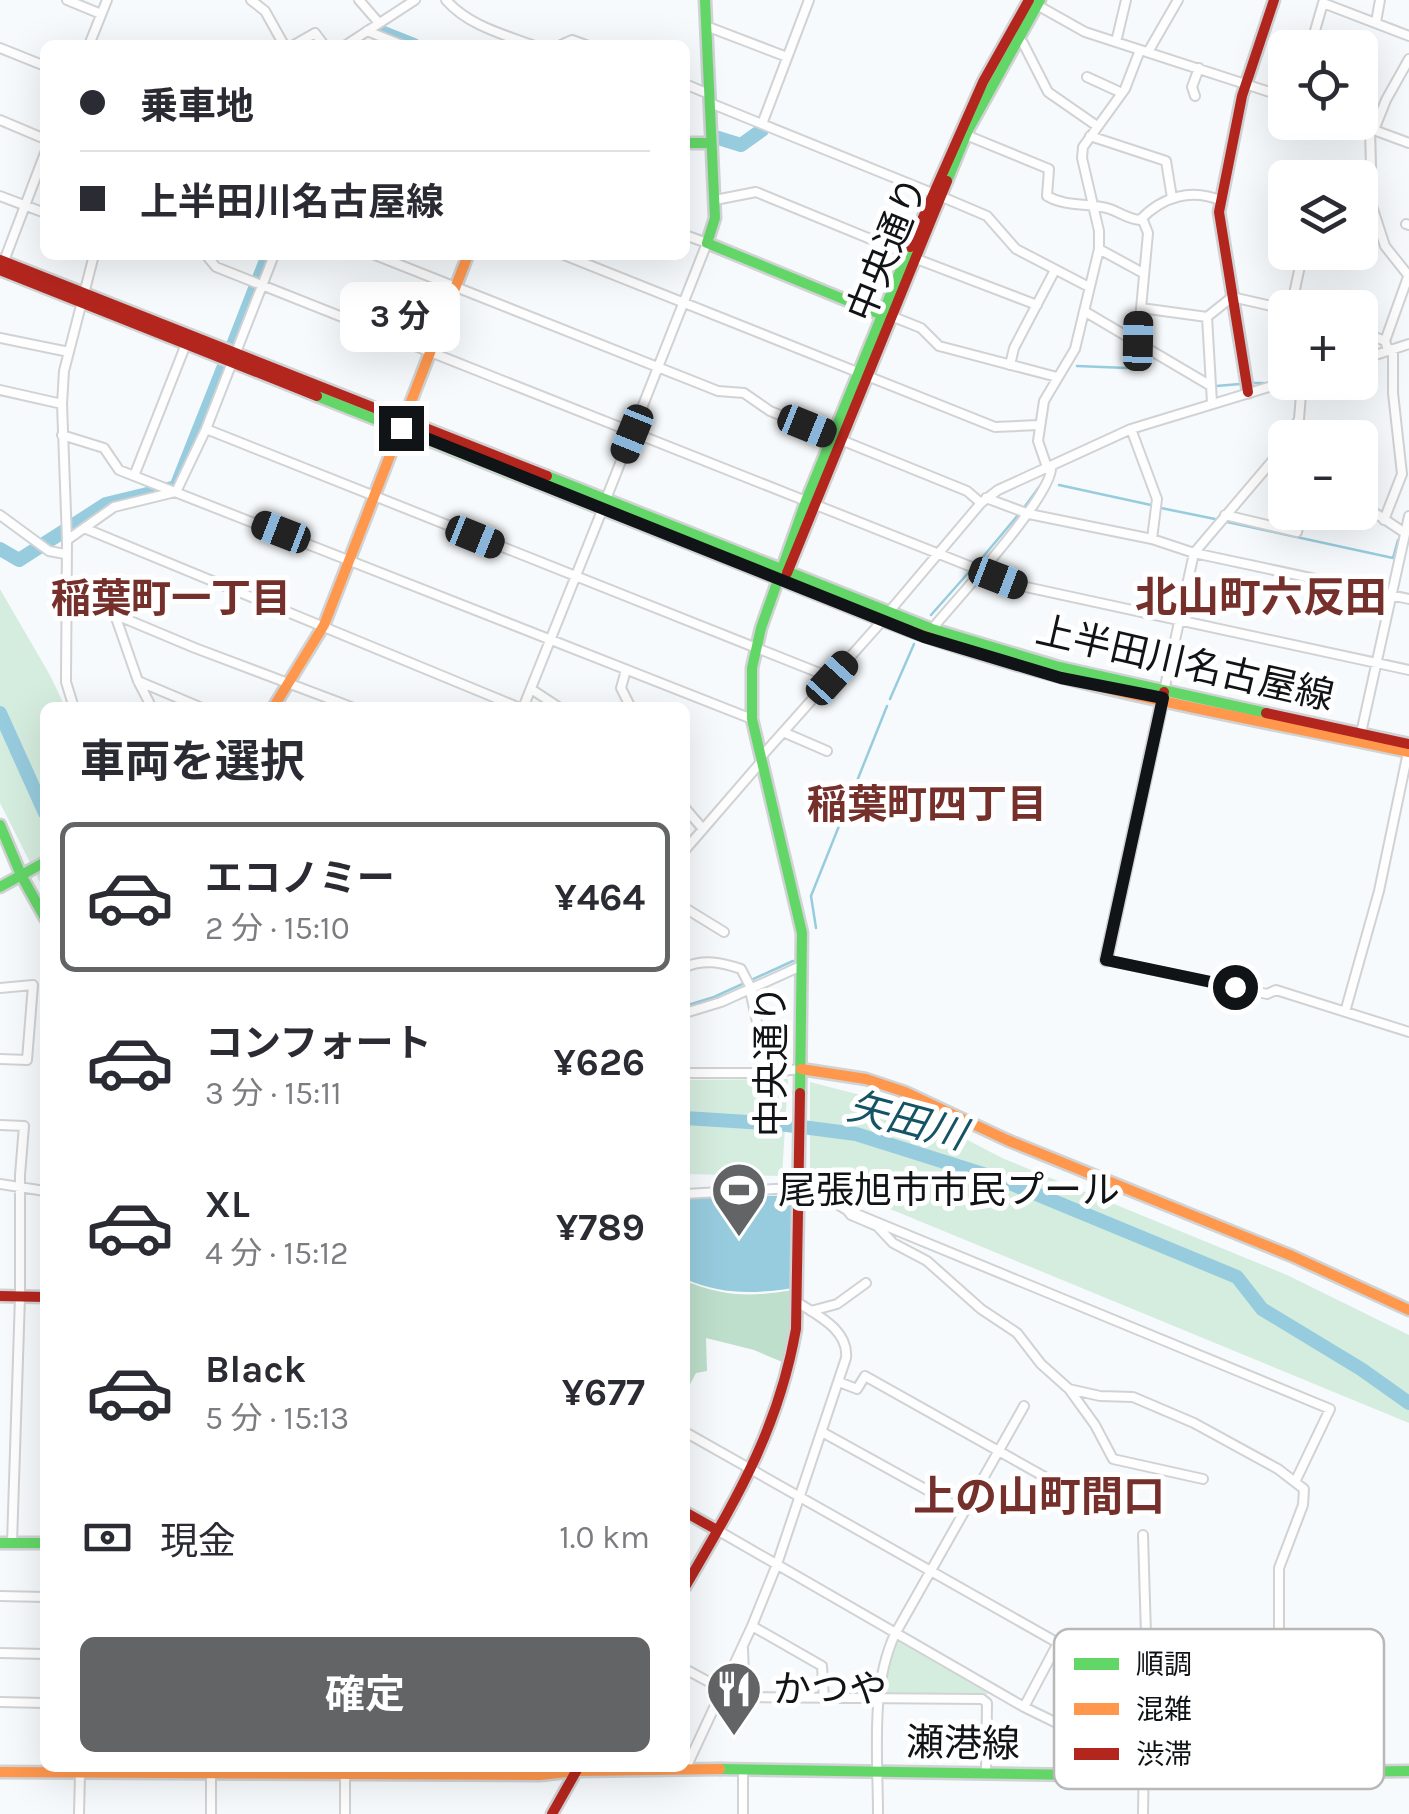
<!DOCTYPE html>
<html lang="ja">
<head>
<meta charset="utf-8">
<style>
  :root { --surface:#fff; --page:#f7f7f7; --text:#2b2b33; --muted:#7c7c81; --line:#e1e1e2; --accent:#626466 }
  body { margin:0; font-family:Karla,"Noto Sans JP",sans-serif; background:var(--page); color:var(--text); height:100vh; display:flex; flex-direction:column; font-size:38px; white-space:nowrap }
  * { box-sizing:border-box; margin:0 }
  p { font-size:32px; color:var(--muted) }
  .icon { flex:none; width:55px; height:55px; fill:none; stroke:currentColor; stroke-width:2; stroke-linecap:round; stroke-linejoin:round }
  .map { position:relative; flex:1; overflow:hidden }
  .sheet { position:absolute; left:40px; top:702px; width:650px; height:1070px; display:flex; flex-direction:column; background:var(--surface); border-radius:15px; box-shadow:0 10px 40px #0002 }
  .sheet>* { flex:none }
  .guide { position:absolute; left:40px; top:40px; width:650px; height:220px; border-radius:15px; box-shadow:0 10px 40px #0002; display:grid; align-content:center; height:220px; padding:0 40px; background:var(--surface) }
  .tools { position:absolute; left:1268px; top:30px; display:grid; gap:20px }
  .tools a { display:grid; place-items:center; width:110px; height:110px; border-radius:15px; background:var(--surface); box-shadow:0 10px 40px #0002; font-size:50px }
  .end { position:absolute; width:45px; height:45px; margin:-22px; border:12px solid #111416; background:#fff; box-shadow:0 0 0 5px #fff }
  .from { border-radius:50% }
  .bubble { position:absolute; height:70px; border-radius:15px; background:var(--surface); box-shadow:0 10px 40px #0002; font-size:32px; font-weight:700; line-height:70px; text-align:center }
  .car { position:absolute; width:30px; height:60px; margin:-30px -15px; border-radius:12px; box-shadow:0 0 8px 2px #0007; background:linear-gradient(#222 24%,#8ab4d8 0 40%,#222 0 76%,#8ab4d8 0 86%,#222 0) }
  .guide b { display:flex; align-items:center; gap:35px; height:95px; font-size:38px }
  .guide b+b { border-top:2px solid var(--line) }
  .guide i { width:25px; height:25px; background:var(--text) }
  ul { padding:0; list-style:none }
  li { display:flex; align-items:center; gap:30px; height:150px; margin:0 20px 15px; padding:0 20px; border:5px solid transparent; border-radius:15px }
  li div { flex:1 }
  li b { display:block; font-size:38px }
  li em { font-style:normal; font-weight:700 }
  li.current { border-color:var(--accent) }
  li>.icon { width:90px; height:90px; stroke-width:1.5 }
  h2 { padding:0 40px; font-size:45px; line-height:120px }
  .pay { display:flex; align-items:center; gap:25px; height:110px; padding:0 40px; font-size:38px }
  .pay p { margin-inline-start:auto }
  .action { display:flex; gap:20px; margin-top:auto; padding:20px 40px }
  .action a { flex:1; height:115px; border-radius:15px; background:var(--accent); color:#fff; font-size:40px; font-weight:700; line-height:115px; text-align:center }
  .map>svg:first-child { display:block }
  .green { fill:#d5eddf }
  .forest { fill:#bddfcb }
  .water { fill:#97ccde }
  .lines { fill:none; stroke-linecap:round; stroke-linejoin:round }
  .stream { stroke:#97ccde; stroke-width:2.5 }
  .river { stroke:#97ccde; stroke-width:14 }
  .street-casing { stroke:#d0d2d4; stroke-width:12 }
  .fast-casing { stroke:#d0d2d4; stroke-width:15 }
  .slow-casing { stroke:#d0d2d4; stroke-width:15 }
  .jam-casing { stroke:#d0d2d4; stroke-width:15 }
  .street { stroke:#fefeff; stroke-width:8 }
  .fast { stroke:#63d668; stroke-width:10 }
  .slow { stroke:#ff974d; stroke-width:10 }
  .jam { stroke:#b3261e; stroke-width:10 }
  .route { stroke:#111416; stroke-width:12 }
  .labels { text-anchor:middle; stroke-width:10; stroke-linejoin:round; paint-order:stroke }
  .street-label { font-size:38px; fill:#111416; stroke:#fff }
  .poi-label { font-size:38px; fill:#111416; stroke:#fff; text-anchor:start }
  .neighbourhood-label { font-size:40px; font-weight:bold; fill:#76302b; stroke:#fff }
  .water-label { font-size:40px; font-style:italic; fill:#155465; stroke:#fff }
  .quarter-label { font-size:42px; font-weight:bold; fill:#76302b; stroke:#fff }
  .key { fill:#fff; stroke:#b8b8b9; stroke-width:2.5 }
  .key-label { font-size:28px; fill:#111416 }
</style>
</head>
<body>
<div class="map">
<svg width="1409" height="1814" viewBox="0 0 1409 1814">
  <rect width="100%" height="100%" fill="#f7fafc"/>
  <path class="green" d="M0,589l51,88 14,30 -20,1v184l-45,-89z
    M788,1079l-6,97 -97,-2v-94z
    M810,1082l93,24 99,52 285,117 122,60v88l-599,-247z
    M896,1637l95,54v3l-105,-1v-22z"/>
  <path class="forest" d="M685,1281c41,16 65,16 108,9l-6,74 -33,-14 -48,-12 1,33 -11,2 -11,21z"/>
  <path class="water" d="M793,1195v93c-40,6 -70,7 -108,-9v-80z"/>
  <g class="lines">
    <path class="stream" d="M1077,366l50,2 15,-17
      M1254,383h9
      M1216,386l24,-2
      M1059,485l92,20
      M1161,508l54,11
      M1023,509l22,-30
      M1227,522l166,36 5,-18
      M977,564l41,-49
      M931,615l38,-43
      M890,699l24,-55
      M816,928l-5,-32 76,-190
      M685,1006l29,-9 79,-36"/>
    <path class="river" d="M376,30l38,15
      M715,137l26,8 21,-15
      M233,345l35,-90
      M0,549l19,11 87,-56 70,-17 48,-121
      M0,713l45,100
      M685,1118l94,6 77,10 149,47 232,96 25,32 99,60 48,34"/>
    <g class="street-casing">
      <path id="street" d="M67,0l34,14
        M251,0l14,11 19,34
        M359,0l20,23
        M446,0c22,25 56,34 86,45
        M1037,5l48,27 200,65
        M1376,22l4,-22
        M706,26l81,31
        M367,31l35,14
        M1018,38l5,5 25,49 49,34
        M1116,42l10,-42
        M89,45l18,-45
        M294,45l21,-12 9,12
        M346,45l69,-45
        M561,45l11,-5 14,5
        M0,48l45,18
        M1310,48l13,-45 86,33
        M1148,52l30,-52
        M1360,68v4
        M1087,77l35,16
        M685,84l24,10
        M1195,96l-3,-9 7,-19
        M710,103l222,90
        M0,120l45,19
        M1352,122l57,21
        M762,124l47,-124
        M1370,128l2,78 13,40 23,29
        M1374,130l12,-30 23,-41
        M966,135l83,34 -2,27c21,12 41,6 63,13 11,4 18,10 30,11 23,-24 52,-32 82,-19
        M1090,136l76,25 6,37
        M0,196l45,17
        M940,196l47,20 29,33 73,38
        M715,200l41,-8 151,62
        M1406,224l3,1
        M1099,249l44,24
        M206,255l10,12 590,234
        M375,255l343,136 26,2 26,18 62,25
        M564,255l431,172 43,-2
        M914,258l123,47
        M4,261l41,-108
        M1141,308l66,9 25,-20 53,12
        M1291,308l12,-56
        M1084,311l127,75
        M891,316l30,12 18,18 118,31
        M1207,317l5,86
        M1360,331l25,10
        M0,338l69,14
        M1138,341l10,-108 -6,-15
        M1388,350l-3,-9 24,-67
        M1360,360l49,-16
        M1010,365l4,-17 41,-78
        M0,390l62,14
        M206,429l626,249
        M1131,429l26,70 -5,40
        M62,435l42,13 15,22 633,249
        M1289,438l10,-19 3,-37
        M841,440l126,51 14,12
        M1047,467l-9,-26 6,-40 31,-52 24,-100v-18l-17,-73 1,-11 42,-58 15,-39
        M134,476l52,-132
        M176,492l30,-63 68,-174
        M986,498l43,16 123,25 42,14 215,46
        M606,499l101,-256 -22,-8
        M1360,503l45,30
        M816,505l201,80 392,85
        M0,515l49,36 16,3
        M1225,515l72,17 5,-20
        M1384,520l18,-46 -9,-81v-44
        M84,528l436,180
        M67,540l47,-33 61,-15
        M66,594l129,54 159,60
        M888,613l93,-110 17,-13 133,-61 154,-47
        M115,615l23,66 14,27
        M932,629c21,-26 124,-137 119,-163
        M626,670l-5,18 10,20
        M138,681l64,27
        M531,689l29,19
        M1164,691l30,-138 91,-107
        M74,708l-8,-26 1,-142 -5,-136 2,-33 30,-116
        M523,708l80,-200
        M783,732l44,19
        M1361,733l48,-217
        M760,758l123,-138
        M685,808l18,21
        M685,850l76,-88
        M685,908l39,24
        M1106,960l161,34 9,-4 133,42
        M685,967c19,-8 36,-5 56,2l10,19
        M0,988l33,-3 -6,75 -27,-1
        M753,988l-2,7 8,36v42
        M1345,1012l34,-121 29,-139
        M685,1013l36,-11 80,-36
        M685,1073h74l42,-4
        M0,1125l24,1 -4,49v122l-8,246
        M0,1184l45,7
        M685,1194l124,-7 38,23 483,199 -34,71
        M847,1210l4,5 26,11 16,17 34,18 54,48 36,24 24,31 28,25 31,7 33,1 61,26 84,46 26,20 -1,16 -24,63v205
        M811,1311l26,-7 29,-21
        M839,1382l18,7 8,-13 187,105
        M1069,1389l26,36 18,34 90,20
        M685,1432l373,211 88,-8 133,4
        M822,1432l143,79
        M717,1530l307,177 94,46 21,18
        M1143,1535l3,100 -3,179
        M0,1596l45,1
        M752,1626l70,40 2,33
        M743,1649l2,48 237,2 5,4 -1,70
        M0,1653l45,1
        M685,1669l37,20
        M0,1702l45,1
        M1024,1707l34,-64
        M1144,1730l59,5 76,15
        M685,1770l67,-144 25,-62 69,-206c3,-28 -29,-43 -49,-56
        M211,1774v40
        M79,1814l1,-40
        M345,1814v-40
        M743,1814v-45
        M878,1814c0,-59 -8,-126 17,-180l129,-228"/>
    </g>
    <g class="fast-casing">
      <path id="fast" d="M705,0l10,218 -8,25 175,72
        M685,143h26
        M947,181l21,-51 72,-130
        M317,396l562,223
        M547,476l385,153 127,38 207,46
        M0,825l21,50 24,43
        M0,887l45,-25
        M800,1093l2,-160 -50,-214v-51l9,-40 45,-127 104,-254
        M0,1543h45
        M720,1769l356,6 333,-4"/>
    </g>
    <g class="slow-casing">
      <path id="slow" d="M879,619c170,67 352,95 530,133
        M273,708l51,-83 144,-370
        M801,1069l65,10 39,13 102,48 285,116 117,54
        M0,1772l540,3 36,-4 144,-2"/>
    </g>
    <g class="jam-casing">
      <path id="jam" d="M910,247l73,-165 46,-82
        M0,260l547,216
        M0,270l317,126
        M1248,392l-29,-180 23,-116 32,-96
        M787,573l160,-392
        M1266,713l143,31
        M1106,960l58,-268
        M0,1296l45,1
        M685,1512l32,18
        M685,1587c51,-88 93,-156 111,-258l4,-236
        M552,1814l26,-46"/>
    </g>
    <use href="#street" class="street"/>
    <use href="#fast" class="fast"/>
    <use href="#slow" class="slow"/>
    <use href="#jam" class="jam"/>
  </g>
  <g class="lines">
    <path class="route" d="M401,428l523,209 137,41 102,20 -57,262 129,27"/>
  </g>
  <defs>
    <g id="stadium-pin" transform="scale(2.875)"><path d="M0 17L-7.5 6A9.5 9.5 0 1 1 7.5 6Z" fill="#626466" stroke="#fff"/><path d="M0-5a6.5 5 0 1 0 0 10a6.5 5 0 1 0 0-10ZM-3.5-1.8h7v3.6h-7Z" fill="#fff"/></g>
    <g id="restaurant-pin" transform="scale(2.875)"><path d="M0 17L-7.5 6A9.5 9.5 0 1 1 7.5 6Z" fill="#626466" stroke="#fff"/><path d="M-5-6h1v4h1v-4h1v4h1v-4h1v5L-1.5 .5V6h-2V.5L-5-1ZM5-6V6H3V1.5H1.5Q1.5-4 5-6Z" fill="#fff"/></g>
  </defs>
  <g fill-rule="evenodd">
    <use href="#stadium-pin" x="739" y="1190"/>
    <use href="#restaurant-pin" x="734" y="1689"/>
  </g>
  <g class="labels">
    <g class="street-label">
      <text transform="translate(887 249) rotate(-68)" y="13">中央通り</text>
      <text transform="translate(1185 663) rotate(13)" y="13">上半田川名古屋線</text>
      <text transform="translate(771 1061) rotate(-90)" y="13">中央通り</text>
      <text transform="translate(963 1743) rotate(1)" y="13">瀬港線</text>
    </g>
    <g class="poi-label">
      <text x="778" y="1203">尾張旭市市民プール</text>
      <text x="773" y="1702">かつや</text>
    </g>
    <g class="neighbourhood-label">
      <text x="171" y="612">稲葉町一丁目</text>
      <text x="927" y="818">稲葉町四丁目</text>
    </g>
    <g class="water-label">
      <text transform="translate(907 1120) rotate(15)" y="14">矢田川</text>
    </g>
    <g class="quarter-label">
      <text x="1261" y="612">北山町六反田</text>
      <text x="1039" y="1511">上の山町間口</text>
    </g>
  </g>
  <rect x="1054" y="1629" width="330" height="160" rx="15" class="key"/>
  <rect x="1074" y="1658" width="45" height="12" fill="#63d668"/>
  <rect x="1074" y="1703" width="45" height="12" fill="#ff974d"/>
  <rect x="1074" y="1748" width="45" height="12" fill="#b3261e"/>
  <g class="key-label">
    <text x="1136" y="1674">順調</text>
    <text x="1136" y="1719">混雑</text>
    <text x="1136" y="1764">渋滞</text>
  </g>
</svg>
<div class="tools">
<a><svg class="icon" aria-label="locate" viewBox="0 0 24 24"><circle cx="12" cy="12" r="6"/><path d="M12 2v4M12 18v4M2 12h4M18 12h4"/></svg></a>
<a><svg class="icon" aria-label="layers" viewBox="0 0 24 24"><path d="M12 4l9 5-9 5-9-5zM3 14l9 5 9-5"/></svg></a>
<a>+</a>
<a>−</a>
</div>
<i class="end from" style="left:1235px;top:987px"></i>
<i class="end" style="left:401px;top:428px"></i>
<div class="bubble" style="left:340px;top:282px;width:120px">3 分</div>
<i class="car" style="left:1138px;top:341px;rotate:1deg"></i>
<i class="car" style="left:807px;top:426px;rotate:112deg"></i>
<i class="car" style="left:632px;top:434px;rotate:202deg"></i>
<i class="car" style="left:281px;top:532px;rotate:291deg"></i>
<i class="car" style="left:475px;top:537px;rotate:112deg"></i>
<i class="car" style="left:998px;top:578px;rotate:111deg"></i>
<i class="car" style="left:832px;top:678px;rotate:42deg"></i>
<div class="guide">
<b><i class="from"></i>乗車地</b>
<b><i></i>上半田川名古屋線</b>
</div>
<section class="sheet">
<h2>車両を選択</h2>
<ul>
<li class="current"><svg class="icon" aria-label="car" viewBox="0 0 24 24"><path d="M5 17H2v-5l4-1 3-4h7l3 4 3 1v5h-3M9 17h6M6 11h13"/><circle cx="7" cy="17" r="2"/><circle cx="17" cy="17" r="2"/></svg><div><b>エコノミー</b><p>2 分 · 15:10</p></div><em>¥464</em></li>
<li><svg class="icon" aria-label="car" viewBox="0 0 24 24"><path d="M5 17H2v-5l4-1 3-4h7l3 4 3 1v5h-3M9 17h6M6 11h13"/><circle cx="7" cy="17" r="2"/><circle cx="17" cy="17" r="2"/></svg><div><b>コンフォート</b><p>3 分 · 15:11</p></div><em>¥626</em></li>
<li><svg class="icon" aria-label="car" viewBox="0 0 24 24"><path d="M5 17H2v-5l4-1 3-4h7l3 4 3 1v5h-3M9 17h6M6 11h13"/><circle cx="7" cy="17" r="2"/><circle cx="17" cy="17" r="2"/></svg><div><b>XL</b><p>4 分 · 15:12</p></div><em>¥789</em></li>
<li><svg class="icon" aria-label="car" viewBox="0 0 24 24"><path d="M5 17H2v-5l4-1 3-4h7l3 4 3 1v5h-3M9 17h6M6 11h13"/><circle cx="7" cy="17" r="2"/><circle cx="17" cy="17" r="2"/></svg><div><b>Black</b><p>5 分 · 15:13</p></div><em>¥677</em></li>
</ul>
<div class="pay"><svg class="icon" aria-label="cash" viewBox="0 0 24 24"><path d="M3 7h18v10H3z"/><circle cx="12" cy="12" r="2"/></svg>現金<p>1.0 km</p></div>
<div class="action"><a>確定</a></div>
</section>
</div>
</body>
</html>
